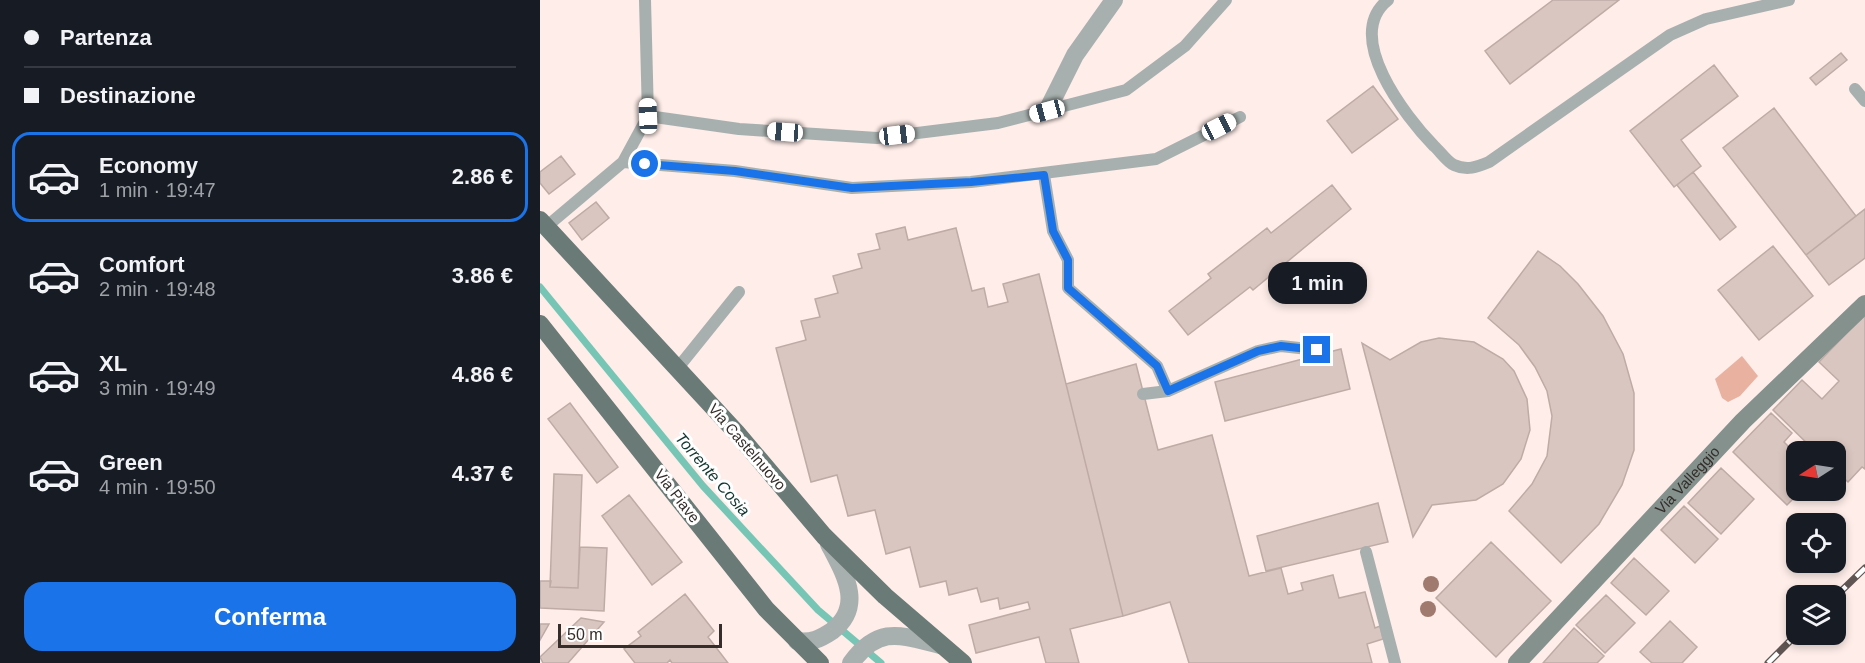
<!DOCTYPE html>
<html lang="it">
<head>
<meta charset="utf-8">
<style>
  :root { --surface:#171b24; --page:#20242c; --text:#f1f3f6; --muted:#9ea1a6; --line:#363941; --accent:#1a73e8 }
  body { margin:0; font-family:Helvetica,sans-serif; background:var(--page); color:var(--text); height:100vh; display:flex; flex-direction:column; font-size:22px; white-space:nowrap }
  * { box-sizing:border-box; margin:0 }
  p { font-size:20px; color:var(--muted) }
  .icon { flex:none; width:33px; height:33px; fill:none; stroke:currentColor; stroke-width:2; stroke-linecap:round; stroke-linejoin:round }
  .map { position:relative; flex:1; overflow:hidden }
  .drawer { display:flex; flex-direction:column; background:var(--surface); width:540px }
  .drawer>* { flex:none }
  .top-card { display:grid; align-content:center; height:132px; padding:0 24px; background:var(--surface) }
  .needle { width:39px; rotate:258deg }
  .buttons { position:absolute; left:1246px; top:441px; display:grid; gap:12px }
  .buttons a { display:grid; place-items:center; width:60px; height:60px; border-radius:12px; background:var(--surface); box-shadow:0 3px 9px #0003; font-size:30px }
  .scale { position:absolute; left:18px; bottom:15px; width:164px; box-sizing:border-box; padding-left:6px; border:3px solid #342d2a; border-top:0; font-size:16px; line-height:21px; white-space:nowrap; color:#342d2a; -webkit-text-stroke:4px #fff; paint-order:stroke }
  .end { position:absolute; width:27px; height:27px; margin:-14px; border:8px solid #1a73e8; background:#fff; box-shadow:0 0 0 3px #fff }
  .from { border-radius:50% }
  .bubble { position:absolute; height:42px; border-radius:18px; background:var(--surface); box-shadow:0 3px 9px #0003; font-size:20px; font-weight:600; line-height:42px; text-align:center }
  .car { position:absolute; width:18px; height:36px; margin:-18px -9px; border-radius:8px; box-shadow:0 0 4px 2px #0007; background:linear-gradient(#fff 24%,#345 0 40%,#fff 0 76%,#345 0 86%,#fff 0) }
  .top-card b { display:flex; align-items:center; gap:21px; height:57px; font-size:22px }
  .top-card b+b { border-top:2px solid var(--line) }
  .top-card i { width:15px; height:15px; background:var(--text) }
  ul { padding:0; list-style:none }
  li { display:flex; align-items:center; gap:18px; height:90px; margin:0 12px 9px; padding:0 12px; border:3px solid transparent; border-radius:18px }
  li div { flex:1 }
  li b { display:block; font-size:22px }
  li em { font-style:normal; font-weight:600 }
  li.on { border-color:var(--accent) }
  li>.icon { width:54px; height:54px; stroke-width:1.5 }
  .cta { display:flex; gap:12px; margin-top:auto; padding:12px 24px }
  .cta a { flex:1; height:69px; border-radius:18px; background:var(--accent); color:#fff; font-size:24px; font-weight:600; line-height:69px; text-align:center }
  main { display:flex; flex:1; min-height:0 }
  .map>svg:first-child { display:block }
  .green { fill:#e9b1a0 }
  .lines { fill:none; stroke-linecap:round; stroke-linejoin:round }
  .stream { stroke:#77c6b5; stroke-width:7 }
  .building { fill:#dac6c0; stroke:#bfaba6; stroke-width:1.5 }
  .lane { stroke:#a7b0ae; stroke-width:12 }
  .street { stroke:#a7b0ae; stroke-width:18 }
  .secondary { stroke:#84918d; stroke-width:18 }
  .primary { stroke:#6a7a76; stroke-width:18 }
  .rail-casing { stroke:#5f5653; stroke-width:7 }
  .rail { stroke:#fff; stroke-width:4.5; stroke-dasharray:14; stroke-linecap:butt }
  .tree { fill:#a07a6e }
  .route { stroke:#1a73e8; stroke-width:8 }
  .labels { text-anchor:middle; stroke-width:6; stroke-linejoin:round; paint-order:stroke }
  .street-label { font-size:15px; fill:#342d2a; stroke:#fff }
  .water-label { font-size:16px; font-style:italic; fill:#11362f; stroke:#fff }
</style>
</head>
<body>
<main>
<section class="drawer">
<div class="top-card">
<b><i class="from"></i>Partenza</b>
<b><i></i>Destinazione</b>
</div>
<ul>
<li class="on"><svg class="icon" aria-label="car" viewBox="0 0 24 24"><path d="M5 17H2v-5l4-1 3-4h7l3 4 3 1v5h-3M9 17h6M6 11h13"/><circle cx="7" cy="17" r="2"/><circle cx="17" cy="17" r="2"/></svg><div><b>Economy</b><p>1 min · 19:47</p></div><em>2.86 €</em></li>
<li><svg class="icon" aria-label="car" viewBox="0 0 24 24"><path d="M5 17H2v-5l4-1 3-4h7l3 4 3 1v5h-3M9 17h6M6 11h13"/><circle cx="7" cy="17" r="2"/><circle cx="17" cy="17" r="2"/></svg><div><b>Comfort</b><p>2 min · 19:48</p></div><em>3.86 €</em></li>
<li><svg class="icon" aria-label="car" viewBox="0 0 24 24"><path d="M5 17H2v-5l4-1 3-4h7l3 4 3 1v5h-3M9 17h6M6 11h13"/><circle cx="7" cy="17" r="2"/><circle cx="17" cy="17" r="2"/></svg><div><b>XL</b><p>3 min · 19:49</p></div><em>4.86 €</em></li>
<li><svg class="icon" aria-label="car" viewBox="0 0 24 24"><path d="M5 17H2v-5l4-1 3-4h7l3 4 3 1v5h-3M9 17h6M6 11h13"/><circle cx="7" cy="17" r="2"/><circle cx="17" cy="17" r="2"/></svg><div><b>Green</b><p>4 min · 19:50</p></div><em>4.37 €</em></li>
</ul>
<div class="cta"><a>Conferma</a></div>
</section>
<div class="map">
<svg width="1325" height="663" viewBox="0 0 1325 663">
  <rect width="100%" height="100%" fill="#feede9"/>
  <path class="green" d="M1202,356l16,20 -18,20 -12,6 -6,-4 -7,-19z"/>
  <g class="lines">
    <path class="stream" d="M0,287l163,199 115,124 63,53"/>
  </g>
  <path class="building" d="M1013,0h66l-109,84 -25,-33z
    M1301,53l6,7 -31,25 -6,-7z
    M1174,65l24,31 -57,44 20,26 -27,21 -44,-56z
    M833,86l25,33 -46,34 -25,-32z
    M1234,108l82,108 -50,39 -83,-107z
    M21,156l14,18 -26,20 -9,-11v-11z
    M1153,172l43,55 -16,13 -43,-55z
    M792,185l19,24 -98,81 -3,-3 -62,48 -19,-24 42,-33 -3,-4 59,-46 4,5z
    M56,202l13,16 -27,22 -13,-17z
    M1325,209v49l-36,27 -23,-30z
    M365,227l3,13 48,-12 16,63 12,-3 4,19 20,-5 -5,-18 36,-10 84,342 -53,13 9,34h-33l-7,-26 -63,16 -7,-28 61,-16 -2,-7 -28,7 -2,-11 -17,4 -4,-14 -28,7 -3,-14 -26,6 -10,-40 -24,7 -11,-44 -27,6 -11,-41 -26,7 -35,-134 30,-8 -5,-19 19,-4 -5,-18 23,-6 -5,-17 29,-8 -4,-14 22,-5 -4,-15z
    M1233,246l40,50 -54,44 -41,-50z
    M998,251l22,15 18,18 25,32 20,38 11,39v57l-12,35 -23,39 -38,39 -52,-52 23,-27 15,-28 5,-40 -5,-25 -12,-24 -16,-22 -31,-27z
    M1325,314v155l-3,-2 -14,15 -12,-11v-19h-20l-43,-42 29,-30 20,19 17,-18 -20,-19z
    M899,338l35,4 29,17 11,12 13,28 3,31 -9,29 -18,25 -27,16 -44,5 -19,32 -51,-194 28,17 31,-18z
    M801,349l9,40 -125,32 -10,-39z
    M596,364l22,86 54,-15 37,141 32,-8 7,26 15,-4 -2,-7 32,-8 6,23 26,-6 10,36 5,-2 3,13 -16,5 5,19h-183l-19,-61 -47,14 -57,-232z
    M30,403l48,64 -21,16 -49,-64z
    M1231,413l21,20 -8,9 13,13 -1,31 1,4 4,1 -14,14 -54,-53z
    M1181,468l33,31 -33,35 -33,-31z
    M14,474l28,1 -4,113 -28,-1z
    M89,495l53,67 -30,23 -50,-69z
    M838,503l10,39 -122,29 -9,-35z
    M1144,506l34,33 -23,24 -34,-33z
    M951,542l60,59 -55,56 -60,-59z
    M40,547l27,1 -3,63 -64,-3v-27h11l-1,6 28,1z
    M1094,558l35,33 -23,24 -35,-32z
    M145,594l29,37 -6,6 20,26h-56l-2,-3 -3,3h-32l-11,-14 17,-13 -3,-4z
    M1066,595l29,28 -30,30 -29,-28z
    M41,618l23,4 -36,41h-25l-3,-6z
    M1130,621l27,26 -15,16h-30l-12,-11z
    M0,624h9l-9,16z
    M1034,628l30,28 -7,7h-54z"/>
  <g class="lines">
    <path class="lane" d="M848,0c-46,36 18,117 46,146 6,5 13,16 20,19 13,6 23,2 35,-3l181,-127 36,-16 83,-19
      M1315,89l10,12
      M108,116l91,13 138,9 121,-15 128,-33 59,-44 41,-46
      M83,162l25,-46 -3,-116
      M504,175l9,56 15,29v28l89,78 11,25 -25,3
      M6,227l77,-65 112,9 117,17 119,-6 185,-23 84,-42
      M137,369l62,-77
      M628,391l90,-40 23,-5 36,4
      M826,552l29,111"/>
    <path class="street" d="M507,111l28,-56 39,-55
      M257,641c14,2 23,-2 35,-10 33,-25 12,-58 -3,-87
      M311,663c28,-38 49,-28 89,-18"/>
    <path class="secondary" id="s1" d="M977,663l226,-242 122,-117"/>
    <path class="primary" d="M0,220l196,212 88,104 61,60 78,67
      M0,324l226,285 54,54"/>
    <g class="rail-casing">
      <path id="rail" d="M1296,596l29,-28
        M1228,663l29,-29"/>
    </g>
    <use href="#rail" class="rail"/>
  </g>
  <g class="tree">
    <circle cx="891" cy="584" r="8"/>
    <circle cx="888" cy="609" r="8"/>
  </g>
  <g class="lines">
    <path class="route" d="M105,164l90,7 117,17 119,-6 73,-7 9,56 15,29v28l89,78 11,25 90,-40 23,-5 36,4"/>
  </g>
  <g class="labels">
    <g class="street-label">
      <text transform="translate(207 447) rotate(49)" y="5">Via Castelnuovo</text>
      <text dy="5" stroke="none"><textPath href="#s1" startOffset="250">Via Valleggio</textPath></text>
      <text transform="translate(137 496) rotate(52)" y="5">Via Piave</text>
    </g>
    <g class="water-label">
      <text transform="translate(173 474) rotate(49)" y="6">Torrente Cosia</text>
    </g>
  </g>
</svg>
<div class="buttons">
<a><svg class="needle" viewBox="-14 -14 28 28"><path d="M0-13l5 13h-10z" fill="#e53935"/><path d="M0 13l5-13h-10z" fill="#9ea1a6"/></svg></a>
<a><svg class="icon" aria-label="locate" viewBox="0 0 24 24"><circle cx="12" cy="12" r="6"/><path d="M12 2v4M12 18v4M2 12h4M18 12h4"/></svg></a>
<a><svg class="icon" aria-label="layers" viewBox="0 0 24 24"><path d="M12 4l9 5-9 5-9-5zM3 14l9 5 9-5"/></svg></a>
</div>
<div class="scale">50 m</div>
<i class="end from" style="left:105px;top:164px"></i>
<i class="end" style="left:777px;top:350px"></i>
<div class="bubble" style="left:728px;top:262px;width:99px">1 min</div>
<i class="car" style="left:507px;top:111px;rotate:255deg"></i>
<i class="car" style="left:108px;top:116px;rotate:358deg"></i>
<i class="car" style="left:679px;top:127px;rotate:63deg"></i>
<i class="car" style="left:245px;top:132px;rotate:274deg"></i>
<i class="car" style="left:357px;top:135px;rotate:83deg"></i>
</div>
</main>
</body>
</html>
